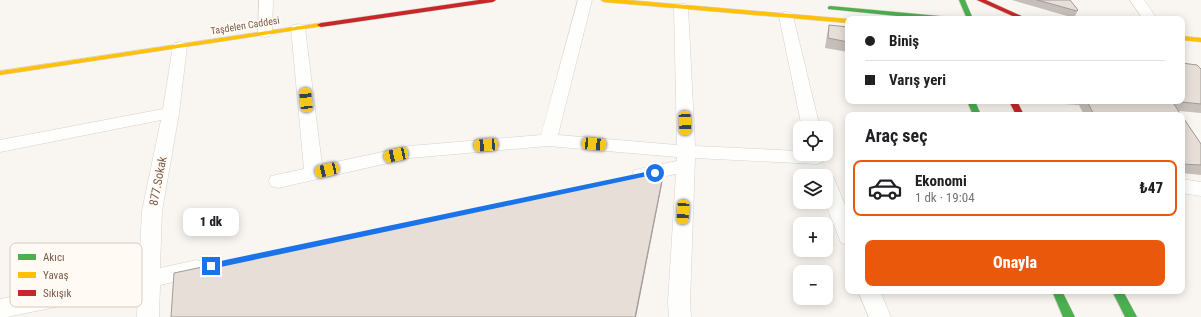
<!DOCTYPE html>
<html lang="tr">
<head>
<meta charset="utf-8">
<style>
  :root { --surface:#fff; --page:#f6f6f6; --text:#202124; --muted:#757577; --line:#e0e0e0; --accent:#ea580c }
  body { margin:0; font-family:"Roboto Condensed",sans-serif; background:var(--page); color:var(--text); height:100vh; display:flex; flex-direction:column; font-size:15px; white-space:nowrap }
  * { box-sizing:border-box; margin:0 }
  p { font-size:13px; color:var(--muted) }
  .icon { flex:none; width:22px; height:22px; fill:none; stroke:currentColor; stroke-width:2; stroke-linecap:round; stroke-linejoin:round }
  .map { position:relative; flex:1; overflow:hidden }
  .side { position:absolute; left:845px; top:112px; width:340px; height:182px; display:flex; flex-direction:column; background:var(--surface); border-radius:8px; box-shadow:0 2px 10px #0003 }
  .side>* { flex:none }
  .banner { position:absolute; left:845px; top:16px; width:340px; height:88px; border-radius:8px; box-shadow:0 2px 10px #0003; display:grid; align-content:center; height:88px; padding:0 20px; background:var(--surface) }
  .fabs { position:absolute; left:793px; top:121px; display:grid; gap:8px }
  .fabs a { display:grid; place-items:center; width:40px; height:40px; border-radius:8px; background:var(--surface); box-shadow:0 2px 10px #0003; font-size:20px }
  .end { position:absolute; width:18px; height:18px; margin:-9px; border:5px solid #1a73e8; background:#fff; box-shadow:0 0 0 2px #fff }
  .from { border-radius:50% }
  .bubble { position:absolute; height:28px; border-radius:8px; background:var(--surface); box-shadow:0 2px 10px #0003; font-size:13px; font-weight:800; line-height:28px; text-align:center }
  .car { position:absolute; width:12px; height:24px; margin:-12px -6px; border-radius:5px; box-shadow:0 0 3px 1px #0007; background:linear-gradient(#f5c518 24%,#345 0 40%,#f5c518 0 76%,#345 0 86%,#f5c518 0) }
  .banner b { display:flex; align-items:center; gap:14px; height:38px; font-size:15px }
  .banner b+b { border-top:1px solid var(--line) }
  .banner i { width:10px; height:10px; background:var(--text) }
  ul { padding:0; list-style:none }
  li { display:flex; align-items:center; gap:12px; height:56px; margin:0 8px 6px; padding:0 12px; border:2px solid transparent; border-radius:8px }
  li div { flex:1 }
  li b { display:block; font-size:15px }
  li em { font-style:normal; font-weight:800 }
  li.on { border-color:var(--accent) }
  li>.icon { width:36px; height:36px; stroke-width:1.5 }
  h2 { padding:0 20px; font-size:18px; line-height:48px }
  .action { display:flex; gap:8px; margin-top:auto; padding:8px 20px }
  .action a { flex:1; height:46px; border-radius:8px; background:var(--accent); color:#fff; font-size:16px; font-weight:800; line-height:46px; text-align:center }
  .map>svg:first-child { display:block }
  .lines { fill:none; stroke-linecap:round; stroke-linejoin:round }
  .street-casing { stroke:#d7d1cb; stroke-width:1 }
  .fast-casing { stroke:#d9d2cb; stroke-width:1 }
  .slow-casing { stroke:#d9d2cb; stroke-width:1 }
  .jam-casing { stroke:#d9d2cb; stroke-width:1 }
  .street { fill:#fefefd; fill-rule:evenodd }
  .fast { fill:#4caf50; fill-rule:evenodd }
  .slow { fill:#ffc107; fill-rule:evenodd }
  .jam { fill:#c62828; fill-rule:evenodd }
  .wall { fill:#c6bfb9 }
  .shaded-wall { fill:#a19b96 }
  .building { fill:#e6ded7; stroke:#a19b96 }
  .route { fill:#1a73e8 }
  .labels { text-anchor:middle; stroke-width:3.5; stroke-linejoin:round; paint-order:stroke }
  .far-street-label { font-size:10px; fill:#7a5c4d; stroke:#fffaf3 }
  .street-label { font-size:12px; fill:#7a5c4d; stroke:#fffaf3 }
  .key { fill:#fffaf3; stroke:#d7cbc1; stroke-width:1 }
  .key-label { font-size:11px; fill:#7a5c4d }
</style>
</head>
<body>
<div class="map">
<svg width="1201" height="317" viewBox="0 0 1201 317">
  <rect width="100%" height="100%" fill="#f9f5f0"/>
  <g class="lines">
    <g class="street-casing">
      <path id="street" d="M259,0h14l-1,33 -2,3 -5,1 -5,-1 -2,-3z
        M578,0h14l-34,135 119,10 -3,-138 2,-3h10l2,3 7,139 105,5v3h24l2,4 -3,4 -6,2 -122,-6 -5,144 1,15h-22l-1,-15 8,-128 -35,7 -7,-1 -2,-5 2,-5 43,-9v-4l-129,-11 -138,12 -132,30 -7,-2 -2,-5 2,-5 33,-7 -13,-141 2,-3 5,-1 5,1 2,3 17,137 88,-19 131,-11z
        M1130,0h14l13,19h-14z
        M786,12l5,1 2,3 27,112h-18l-23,-112 2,-3z
        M180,42l5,1 2,3 -8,67 -17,98 -2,57 37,-8 8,3 3,6 -3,6 -45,10 -1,32h-22l1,-27 -131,27h-7v-18l139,-27 3,-61 19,-91 -161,32v-12l163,-31 10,-63 2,-3z
        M826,174l7,2 2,5 13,31v33l-7,-2 -16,-41h1v-26h-5z
        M1182,179l19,3v14l-19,-3z
        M858,291h22l11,26h-22z"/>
    </g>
    <g class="fast-casing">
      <path id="fast" d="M959,0h6l8,19h-6z
        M830,6l120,11 3,2h-26l-99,-10v-2z
        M967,101h8l6,14h-8z
        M1052,291h10l13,26h-12z
        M1112,291h11l14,26h-12z"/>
    </g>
    <g class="slow-casing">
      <path id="slow" d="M601,0h26l221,19v4l-244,-21z
        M321,23l4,2 -2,1 -323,49v-4z
        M1182,36l19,2v4l-19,-2z"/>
    </g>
    <g class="jam-casing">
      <path id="jam" d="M479,0h17l-3,2 -172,25 -4,-2 4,-2z
        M977,0h9l42,19h-9z
        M1009,101h8l7,14h-8z"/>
    </g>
    <use href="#street" class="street"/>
    <use href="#fast" class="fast"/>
    <use href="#slow" class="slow"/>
    <use href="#jam" class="jam"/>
  </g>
  <path class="wall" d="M1012,0h58l8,10 -4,8z
    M829,25l19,2v25l-23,-4 2,-13z
    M1201,69v44l-22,-2 2,4h-97l-5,-10 -15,-1 -2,-3h120z
    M1182,116l19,28v31l-19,-2z"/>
  <path class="shaded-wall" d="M664,170l-1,9 -27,138h-1z"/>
  <path class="building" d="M1037,0h33l8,10 -1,1z
    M829,25l19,2v15l-20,-4z
    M1182,63l15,2 4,4v35l-29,-3 9,14h-87l-7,-14h95z
    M1182,116l19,28v21l-19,-1z
    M664,170l-29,147h-464l3,-44z"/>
  <path class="route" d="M655,170l3,3 -1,1 -446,95 -4,-3 4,-3z"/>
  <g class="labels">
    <g class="far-street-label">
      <text transform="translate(245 25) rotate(-9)" y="4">Taşdelen Caddesi</text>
    </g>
    <g class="street-label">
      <text transform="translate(158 181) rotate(-79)" y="4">877.Sokak</text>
    </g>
  </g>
  <rect x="10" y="243" width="132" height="64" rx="6" class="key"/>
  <rect x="18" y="254" width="18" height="6" fill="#4caf50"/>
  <rect x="18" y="272" width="18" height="6" fill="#ffc107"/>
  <rect x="18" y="290" width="18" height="6" fill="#c62828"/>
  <g class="key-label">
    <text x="43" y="261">Akıcı</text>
    <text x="43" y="279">Yavaş</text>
    <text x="43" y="297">Sıkışık</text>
  </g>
</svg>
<div class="fabs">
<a><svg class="icon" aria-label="locate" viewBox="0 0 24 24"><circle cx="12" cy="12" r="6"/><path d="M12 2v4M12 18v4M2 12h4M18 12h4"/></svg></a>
<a><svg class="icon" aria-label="layers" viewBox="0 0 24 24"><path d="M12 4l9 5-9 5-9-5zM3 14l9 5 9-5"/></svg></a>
<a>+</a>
<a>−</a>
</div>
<i class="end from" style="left:655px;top:173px"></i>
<i class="end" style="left:211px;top:266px"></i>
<div class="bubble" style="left:183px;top:208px;width:56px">1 dk</div>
<i class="car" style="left:306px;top:100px;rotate:354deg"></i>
<i class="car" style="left:685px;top:123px;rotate:178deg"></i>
<i class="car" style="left:594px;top:144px;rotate:95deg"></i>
<i class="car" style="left:486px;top:145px;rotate:266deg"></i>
<i class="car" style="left:396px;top:155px;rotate:258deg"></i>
<i class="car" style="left:327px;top:170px;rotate:257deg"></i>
<i class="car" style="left:683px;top:212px;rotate:183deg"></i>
<div class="banner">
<b><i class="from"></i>Biniş</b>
<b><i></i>Varış yeri</b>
</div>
<section class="side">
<h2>Araç seç</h2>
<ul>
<li class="on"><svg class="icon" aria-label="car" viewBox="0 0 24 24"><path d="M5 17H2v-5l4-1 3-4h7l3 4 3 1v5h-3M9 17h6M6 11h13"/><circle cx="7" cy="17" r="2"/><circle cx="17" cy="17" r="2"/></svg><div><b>Ekonomi</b><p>1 dk · 19:04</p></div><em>₺47</em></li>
</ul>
<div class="action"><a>Onayla</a></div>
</section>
</div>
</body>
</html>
